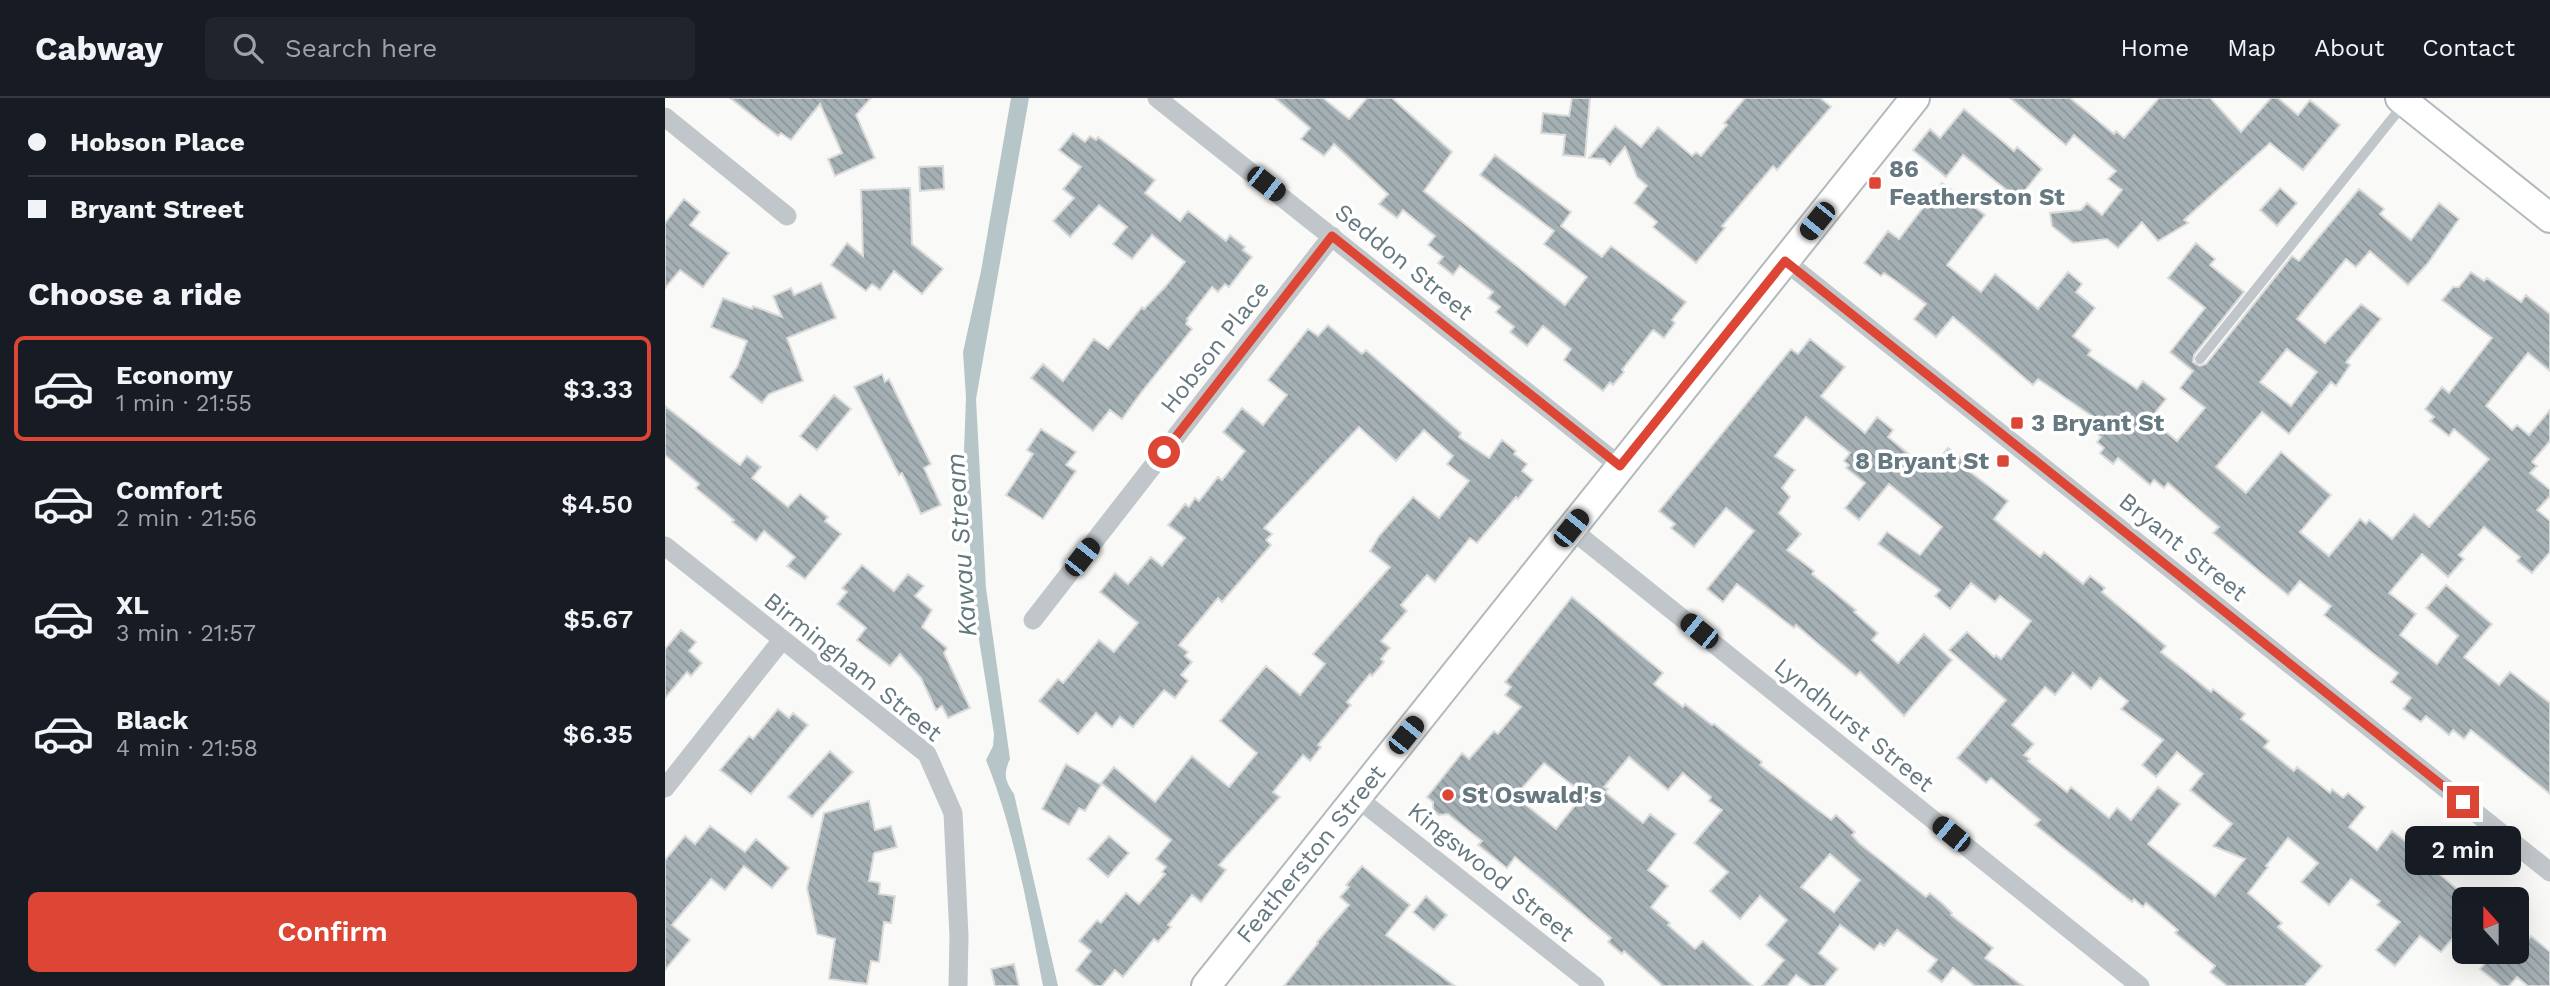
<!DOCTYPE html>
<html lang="en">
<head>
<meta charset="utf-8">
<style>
  :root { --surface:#171b24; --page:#20242c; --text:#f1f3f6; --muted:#9ea1a6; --line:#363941; --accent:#dd4534 }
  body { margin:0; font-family:"Work Sans",sans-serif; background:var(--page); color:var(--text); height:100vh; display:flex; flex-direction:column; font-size:26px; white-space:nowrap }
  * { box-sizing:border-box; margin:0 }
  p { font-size:23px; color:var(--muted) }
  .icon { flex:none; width:38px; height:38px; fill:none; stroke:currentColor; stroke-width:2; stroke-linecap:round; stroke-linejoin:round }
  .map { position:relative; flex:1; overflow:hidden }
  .details { display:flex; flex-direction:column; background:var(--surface); width:665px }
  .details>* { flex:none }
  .banner { display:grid; align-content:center; height:154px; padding:0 28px; background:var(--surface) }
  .needle { width:46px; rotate:339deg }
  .buttons { position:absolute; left:1787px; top:789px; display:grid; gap:14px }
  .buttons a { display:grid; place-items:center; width:77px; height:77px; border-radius:10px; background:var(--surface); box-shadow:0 7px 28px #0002; font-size:35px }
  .end { position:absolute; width:32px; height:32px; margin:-16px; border:9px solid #dd4534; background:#fff; box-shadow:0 0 0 4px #fff }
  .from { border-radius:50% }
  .bubble { position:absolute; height:49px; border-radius:10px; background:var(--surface); box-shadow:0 7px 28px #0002; font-size:23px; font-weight:600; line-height:49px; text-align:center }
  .car { position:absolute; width:21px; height:42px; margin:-21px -10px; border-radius:9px; box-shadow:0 0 5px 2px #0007; background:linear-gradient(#222 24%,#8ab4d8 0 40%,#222 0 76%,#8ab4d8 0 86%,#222 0) }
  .banner b { display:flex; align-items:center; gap:24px; height:66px; font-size:26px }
  .banner b+b { border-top:2px solid var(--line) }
  .banner i { width:18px; height:18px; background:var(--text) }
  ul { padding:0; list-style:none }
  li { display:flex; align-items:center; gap:21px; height:105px; margin:0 14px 10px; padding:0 14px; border:4px solid transparent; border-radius:10px }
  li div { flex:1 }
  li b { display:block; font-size:26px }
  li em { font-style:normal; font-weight:600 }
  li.active { border-color:var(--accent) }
  li>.icon { width:63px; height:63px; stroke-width:1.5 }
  h2 { padding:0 28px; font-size:32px; line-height:84px }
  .cta { display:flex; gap:14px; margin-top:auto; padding:14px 28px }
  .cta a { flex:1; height:80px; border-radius:10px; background:var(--accent); color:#fff; font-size:28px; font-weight:600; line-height:80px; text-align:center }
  header { display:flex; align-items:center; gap:42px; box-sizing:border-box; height:98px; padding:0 35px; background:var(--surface); border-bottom:2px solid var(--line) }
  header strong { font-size:33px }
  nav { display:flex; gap:38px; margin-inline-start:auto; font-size:24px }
  .search { width:490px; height:63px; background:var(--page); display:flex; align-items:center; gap:18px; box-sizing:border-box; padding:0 24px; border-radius:10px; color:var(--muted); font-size:26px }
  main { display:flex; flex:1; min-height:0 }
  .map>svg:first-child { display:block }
  .water { fill:#b6c5c7 }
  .building { fill:url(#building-back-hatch); stroke:#dbdbda; stroke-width:2; fill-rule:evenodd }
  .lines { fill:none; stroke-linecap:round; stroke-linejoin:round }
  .secondary-casing { stroke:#b3babd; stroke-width:32 }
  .lane { stroke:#c0c6c9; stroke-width:10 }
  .street { stroke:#c0c6c9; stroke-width:19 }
  .secondary { stroke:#fff; stroke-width:28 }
  .route { stroke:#dd4534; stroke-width:9 }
  .poi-dot { fill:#dd4534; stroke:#fff; stroke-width:2.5 }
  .labels { text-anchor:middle; stroke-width:7; stroke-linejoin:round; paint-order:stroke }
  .poi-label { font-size:24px; font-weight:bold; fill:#667981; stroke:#fff; text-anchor:start }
  .street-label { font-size:24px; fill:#667981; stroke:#fff }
  .water-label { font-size:26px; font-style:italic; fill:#60777b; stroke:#fff }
</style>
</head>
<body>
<header>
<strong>Cabway</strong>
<div class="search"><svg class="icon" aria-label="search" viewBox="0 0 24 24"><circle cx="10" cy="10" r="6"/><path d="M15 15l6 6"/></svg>Search here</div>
<nav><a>Home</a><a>Map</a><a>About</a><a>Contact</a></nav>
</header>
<main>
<section class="details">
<div class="banner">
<b><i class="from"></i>Hobson Place</b>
<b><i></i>Bryant Street</b>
</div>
<h2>Choose a ride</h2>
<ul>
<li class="active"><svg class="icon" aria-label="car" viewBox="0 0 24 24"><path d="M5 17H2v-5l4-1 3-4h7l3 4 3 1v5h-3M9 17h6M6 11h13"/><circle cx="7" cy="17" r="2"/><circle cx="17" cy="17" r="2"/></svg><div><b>Economy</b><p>1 min · 21:55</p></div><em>$3.33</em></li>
<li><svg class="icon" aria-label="car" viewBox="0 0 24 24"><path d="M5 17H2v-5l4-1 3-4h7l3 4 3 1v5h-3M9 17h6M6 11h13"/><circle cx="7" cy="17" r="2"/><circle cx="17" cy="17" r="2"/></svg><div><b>Comfort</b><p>2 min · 21:56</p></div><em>$4.50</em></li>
<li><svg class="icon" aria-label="car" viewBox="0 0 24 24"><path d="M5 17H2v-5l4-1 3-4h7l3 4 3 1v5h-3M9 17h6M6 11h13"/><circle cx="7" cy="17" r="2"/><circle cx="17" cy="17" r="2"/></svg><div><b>XL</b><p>3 min · 21:57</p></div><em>$5.67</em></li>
<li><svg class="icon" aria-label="car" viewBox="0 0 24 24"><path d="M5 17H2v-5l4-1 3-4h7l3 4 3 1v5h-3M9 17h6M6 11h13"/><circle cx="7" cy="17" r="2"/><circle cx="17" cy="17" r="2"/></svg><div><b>Black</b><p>4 min · 21:58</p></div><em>$6.35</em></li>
</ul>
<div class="cta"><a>Confirm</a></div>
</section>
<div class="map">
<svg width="1885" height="888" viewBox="0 0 1885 888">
  <defs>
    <pattern id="building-back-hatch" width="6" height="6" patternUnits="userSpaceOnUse" patternTransform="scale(1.75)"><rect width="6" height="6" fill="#a5b0b5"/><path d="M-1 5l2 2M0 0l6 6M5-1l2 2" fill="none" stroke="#8a9499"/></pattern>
  </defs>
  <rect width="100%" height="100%" fill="#f9f9f7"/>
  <path class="water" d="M346,0h18l-53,301 10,189 24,171c-7,15 -5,22 4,35l44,192h-15c-15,-76 -28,-154 -57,-226l7,-14 1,-12 -20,-126 -10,-156 2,-55 -3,-45 18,-81z"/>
  <path class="building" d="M65,0h141l-15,17 19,43 -40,18 -7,-17 14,-6 -22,-49 -29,36 -10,-7 -3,3z
    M610,0h48l26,21 18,-21h25l60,54 -28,39 141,114 22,-28 -43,-33 10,-13 -74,-56 15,-20 76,57 -10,14 41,31 9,-11 75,56 -14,18 3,3 -11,15 -11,-8 -31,40 2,2 -11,13 -3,-3 -7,9 -39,-31 7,-11 -28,-23 -16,20 -17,-14 4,-5 -18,-15 4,-5 -12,-9 5,-6 -33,-26 -7,9 -15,-12 5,-6 -15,-12 7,-9 -32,-26 -6,8 -18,-14 9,-10 -54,-50 -10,12 -23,-17 9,-11z
    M907,0h18l-5,59 -22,-2 2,-20 -24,-2 2,-20 26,3z
    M1080,0h75l11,9 -54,63 -4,-4 -51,60 3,2 -29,35 -43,-36 4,-5 -23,-19 13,-17 -10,-9 -12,-30 -15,18 -6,-6 -15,-1 26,-32 26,21 17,-20 34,29 4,-4 5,4 26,-31 -3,-2z
    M1345,0h60l44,36 2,-3 8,7 35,-40h51l31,34 30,-34h7l20,17 12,-15 30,25 -37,45 -33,-27 -86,77 4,3 -30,18 -16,-19 -24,26 -11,-9 -34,4 -21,-17 -2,-13 31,-3 6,-7 15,12 20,-25 -14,-11 8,-8 -42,-36 -8,10z
    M1299,11l50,42 3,-4 25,22 -24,30 -55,-44 -17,22 -33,-27 17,-21 10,9z
    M408,35l12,9 5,-6 6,4 2,-3 57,43 -10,13 35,28 8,-10 38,30 4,-6 15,12 -2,3 9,7 -23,30 -4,-3 -7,8 -6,-5 -25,32 1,1 -2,4 6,5 -52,65 -18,25 -12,-9 -17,21 -62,-53 12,-14 20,17 31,-42 14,10 34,-42 2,2 21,-22 20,-25 -33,-27 -20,24 -19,-15 14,-17 -28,-22 -29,32 -17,-16 21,-23 -11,-9 18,-22 -22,-17z
    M278,68l1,23 -24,2 -1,-24z
    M1277,85l43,32 -38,50 34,27 14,-18 43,35 30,-37 14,12 -6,8 19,16 -22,28 18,14 -3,5 49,34 6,-8 23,18 -16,20 27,22 28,-33 -25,-20 13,-17 -23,-19 35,-44 -37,-30 28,-35 19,16 -5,6 34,27 -50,63 -1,7 7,4 6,-2 86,-108 7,5 60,-72 25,20 -4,5 31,26 28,-37 20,16 -31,44 -20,22 -38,-34 -14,16 -10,-8 -49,60 28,24 36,-39 20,15 -35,43 4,3 -14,21 -5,-4 -42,52 -27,-22 -46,55 30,26 35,-41 50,43 -31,37 29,24 31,-37 6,5 3,-4 23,19 22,-25 15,13 60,-68 -35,-30 -5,7 -19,-15 4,-4 -9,-8 17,-22 7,6 43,-55 -50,-38 11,-13h6l12,-15 13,9 3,-3 34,24 5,-7 24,19v57l-22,-18 -42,53 26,24 5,-5 12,10 21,-25v31l-18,21 5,4 -7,7 20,17v6l-13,14 13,11v31l-18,21 -15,-12 3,-4 -36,-30 -25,28 5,4 -16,18 -26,-23 -33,39 27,21 -16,21 37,29 21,-28 -32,-28 20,-23 46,39 -28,33 35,28 11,-13 40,31v91l-79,-64 -7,9 -11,-9 -4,5 -23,-19 -5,6 -18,-13 8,-11 -20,-16 7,-9 -74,-58 7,-9 -31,-25 -12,14 -75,-62 6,-6 -51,-44 -4,5 -10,-8 -4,5 -32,-27 -5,6 -13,-11 4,-5 -7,-6 4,-5 -9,-7 7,-9 -61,-42 -5,6 -80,-68 -17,20 -22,-18 12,-15 -30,-23 -12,-8 -3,3 -17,-13 24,-32 11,8zM1622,251l30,23 -26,34 -31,-24z
    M245,90l2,56 31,25 -21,25 -28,-23 -14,19 -8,-6 -6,7 -35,-26 16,-22 16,13 -2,-66z
    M1615,90l17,15 -20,23 -17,-16z
    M19,101l16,13 -10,13 39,28 -26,34 -23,-17 -15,18v-65z
    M156,185l15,35 -49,20 16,43 -34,13 -7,9 -32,-26 7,-10 10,-26 -36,-14 12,-29 29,11 1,-3 29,11 -9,-21 18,-8 3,7z
    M663,227l34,29 4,-4 95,83 -2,4 30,21 13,-18 14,11 -2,3 13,10 -5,7 11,9 -15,19 -2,-2 -39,46 -7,-5 -35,44 -8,-7 -26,30 6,6 -26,30 9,7 -9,11 3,3 -12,14 -2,-2 -23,28 4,3 -33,40 3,2 -11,14 -7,-6 -30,37 7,5 -61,68 7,5 -25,32 -9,-7 -24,30 3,2 -13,15 -4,-3 -31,38 -8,-7 -13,16h-7l-19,-16 15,-19 -12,-10 18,-21 4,3 25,-30 13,11 26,-30 -3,-2 4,-5 -10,-8 15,-19 -70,-57 13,-16 41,35 37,-46 37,31 28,-34 -37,-32 46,-55 34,29 25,-31 -12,-10 77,-87 -20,-16 9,-15 34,-39 26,21 30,-37 -22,-17 6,-8 -29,-26 -28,31 -37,-34 -95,101 8,6 -6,6 5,5 -49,57 -4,-4 -39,47 9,7 -3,4 7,6 -11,13 7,6 -13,17 -11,-8 -31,37 -13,-10 -8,10 -16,-14 -18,21 -39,-33 19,-22 5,4 36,-43 15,12 24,-29 -38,-31 15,-19 13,11 23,-27 11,9 23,-28 -17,-13 17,-21 4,3 6,-9 4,3 19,-24 4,3 23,-29 -22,-19 19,-24 21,17 24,-30 -19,-15 40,-51 10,7z
    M1145,241l35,28 -24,29 44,37 12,-16 16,13 -5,7 42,34 18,-23 21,16 -4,4 43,33 -14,18 46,38 4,-5 39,32 7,-8 15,12 -3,4 64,54 -5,6 50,40 2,-3 32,25 -4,5 28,22 -5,6 30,24 3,-4 33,26 2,-4 11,9 5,-5 17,14 -16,20 28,23 15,-19 51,39 -4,4 31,26h-6v40l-8,-6 -15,18 -21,-16 -25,30 -19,-16 24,-28 -23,-17 3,-4 -29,-22 -22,26 -28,-23 17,-19 -30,-25 -22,28 2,1 -20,26 34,30 -4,4 44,39 -18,20h-77l-17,-14 5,-6 -40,-33 3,-3 -32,-27 -3,4 -9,-8 -2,3 -97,-77 5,-5 -49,-42 -5,5 -29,-25 49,-58 -57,-50 18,-18 27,25 2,-2 5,4 30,-38 -31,-25 -5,6 -24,-19 -21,26 -15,-13 5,-6 -62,-46 9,-12 33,23 22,-28 -53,-43 -30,36 -14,-12 20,-25 -19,-15 3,-3 -5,-4 6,-8 -44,-36 -31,39 20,14 -13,18 8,9 -11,16 22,21 -14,16 27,21 -2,3 44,36 -2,2 24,21 -6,7 26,23 26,-29 28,26 -48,56 -44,-44 -4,4 -60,-51 -2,3 -57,-44 -14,18 -16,-13 47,-58 -28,-23 -32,39 -23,-19 4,-4 -16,-13 132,-162 7,5zM1408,575l18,16 9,-11 28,23 -7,8 42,31 -21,25 14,12 21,-25 26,22 -13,16 42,34 -19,22 32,13 -30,37 -67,-52 32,-40 -22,-17 -27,33 -14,-12 -8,10 -38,-31 -4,5 -39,-31 2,-2 -6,-4 10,-11 -22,-19 33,-38 10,8z
    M217,276l3,8 4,-3 42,85 -7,4 17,37 -20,9 -19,-41 -3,2 -45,-88z
    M169,297l17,14 -34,41 -17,-14z
    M0,308l75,59 7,-9 14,11 -9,11 36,29 12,-13 28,23 -3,4 16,13 -36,45 -18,-13 8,-9 -31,-26 -8,10 -24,-19 2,-2 -38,-32 3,-4 -34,-29z
    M376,331l35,23 -10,13 10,6 -33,48 -37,-24 27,-41 -6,-4z
    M197,467l32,26 14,-17 16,12 -9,10 17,14 -10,17 25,21 -3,5 26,55 -22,10 -6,-12 -6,4 -15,-32 -21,-24 -10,12 -33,-26 9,-12 -29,-24 10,-12 -5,-4z
    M907,499l91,76 -9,11 29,23 2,-3 27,21 2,-1 48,38 -2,3 71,55 5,-5 19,17 -3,3 7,8 67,54 4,-4 13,11 9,9 -1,2 42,33 -8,10 38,28h-48l-22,-18 -11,14 -14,-11 9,-11 -40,-30 -13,16 -4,-3 -6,7 -34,-25 -21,28 19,16 -14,17h-13l-15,-11 -9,11h-25l22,-26 -18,-15 21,-25 -27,-24 -20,23 -30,-28 18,-19 -34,-29 28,-33 -13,-9 2,-4 -28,-24 -15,17 -39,-33 -25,30 4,2 -3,3 38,31 7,-9 26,20 -28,36 20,16 -17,21 19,16 -2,2 27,24 8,-8 50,45h-90l-39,-35 -2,3 -14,-12 3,-4 -96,-81 -8,11 -29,-23 4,-4 -34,-27 -9,1 -6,-5v-8l-6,-5 35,-44 7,6 25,-28 4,3 23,-27 -16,-12 6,-8 -6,-5zM879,665l40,31 -28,35 -41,-33zM1165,756l30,26 -26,32 -33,-25z
    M16,532l15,12 -7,9 13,12 -11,13 -4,-4 -22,26v-49z
    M113,611l11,9 4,-5 15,12 -57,69 -31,-24 29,-34 4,3z
    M165,653l23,21 -41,45 -24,-20z
    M401,666l35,21 -16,26 -6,-3 -10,17 -27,-16z
    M204,703l6,29 16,-4 6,21 -23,6 -5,28 11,2 -1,11 16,2 -4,27 -7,-1 -5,40 -8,-1 -4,23 -38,-5 6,-40 -18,-5 -10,-46 17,-75z
    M45,728l35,26 11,-13 33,29 -17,20 -28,-22 -19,24 -14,-11 -39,46 18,15 -25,30v-110l20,-24 10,8z
    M444,738l20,17 -21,24 -20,-18z
    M697,768l48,39 -24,30 69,51h-171l34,-43 -1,-1 32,-37 -9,-8 9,-10 -3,-2z
    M761,798l21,19 -13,15 -21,-18z
    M1866,838l19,16v34h-22l-11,-9 -8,9h-8l-21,-17 14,-17h23z
    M349,866l5,22h-24l-4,-17z"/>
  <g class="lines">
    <g class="secondary-casing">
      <path id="secondary" d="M1735,0l150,120
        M541,888l709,-888"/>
    </g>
    <path class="lane" d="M1535,261l203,-254"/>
    <path class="street" d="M492,0l463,368
      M0,19l122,99
      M1120,163l765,611
      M906,431l569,457
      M0,448l262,208 26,59 6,123 -1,50
      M368,522l299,-384
      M0,690l117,-148
      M691,699l239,189"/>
    <use href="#secondary" class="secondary"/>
  </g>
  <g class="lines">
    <path class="route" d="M499,354l168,-216 288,230 165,-205 678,541"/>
  </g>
  <g class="poi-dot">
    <rect x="1203" y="78" width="14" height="14" rx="3.5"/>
    <rect x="1345" y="318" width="14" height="14" rx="3.5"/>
    <rect x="1331" y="356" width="14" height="14" rx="3.5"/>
    <circle cx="783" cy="697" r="7"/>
  </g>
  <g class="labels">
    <g class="poi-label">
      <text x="1224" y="79">86<tspan x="1224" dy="28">Featherston St</tspan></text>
      <text x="1366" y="333">3 Bryant St</text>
      <text x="1324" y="371" text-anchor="end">8 Bryant St</text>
      <text x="797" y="705">St Oswald's</text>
    </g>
    <g class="street-label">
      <text transform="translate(739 164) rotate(39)" y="8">Seddon Street</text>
      <text transform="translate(550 249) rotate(-52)" y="8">Hobson Place</text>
      <text transform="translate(1518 449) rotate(39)" y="8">Bryant Street</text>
      <text transform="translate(188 569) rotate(39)" y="8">Birmingham Street</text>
      <text transform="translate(1189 627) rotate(39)" y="8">Lyndhurst Street</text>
      <text transform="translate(646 756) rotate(-51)" y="8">Featherston Street</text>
      <text transform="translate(826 774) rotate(39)" y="8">Kingswood Street</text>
    </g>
    <g class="water-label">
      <text transform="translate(296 447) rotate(-94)" y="9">Kawau Stream</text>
    </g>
  </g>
</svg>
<div class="buttons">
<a><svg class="needle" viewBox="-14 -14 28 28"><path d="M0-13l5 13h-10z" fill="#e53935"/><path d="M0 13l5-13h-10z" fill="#9ea1a6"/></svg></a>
</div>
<i class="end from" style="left:499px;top:354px"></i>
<i class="end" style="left:1798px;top:704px"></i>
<div class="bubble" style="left:1740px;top:728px;width:116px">2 min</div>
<i class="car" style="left:601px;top:86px;rotate:128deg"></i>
<i class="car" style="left:1152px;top:123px;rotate:219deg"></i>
<i class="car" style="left:906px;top:430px;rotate:39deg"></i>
<i class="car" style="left:417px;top:459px;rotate:38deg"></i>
<i class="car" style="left:1034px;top:533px;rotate:309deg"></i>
<i class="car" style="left:741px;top:637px;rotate:39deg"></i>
<i class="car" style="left:1286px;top:736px;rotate:309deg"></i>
</div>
</main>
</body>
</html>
